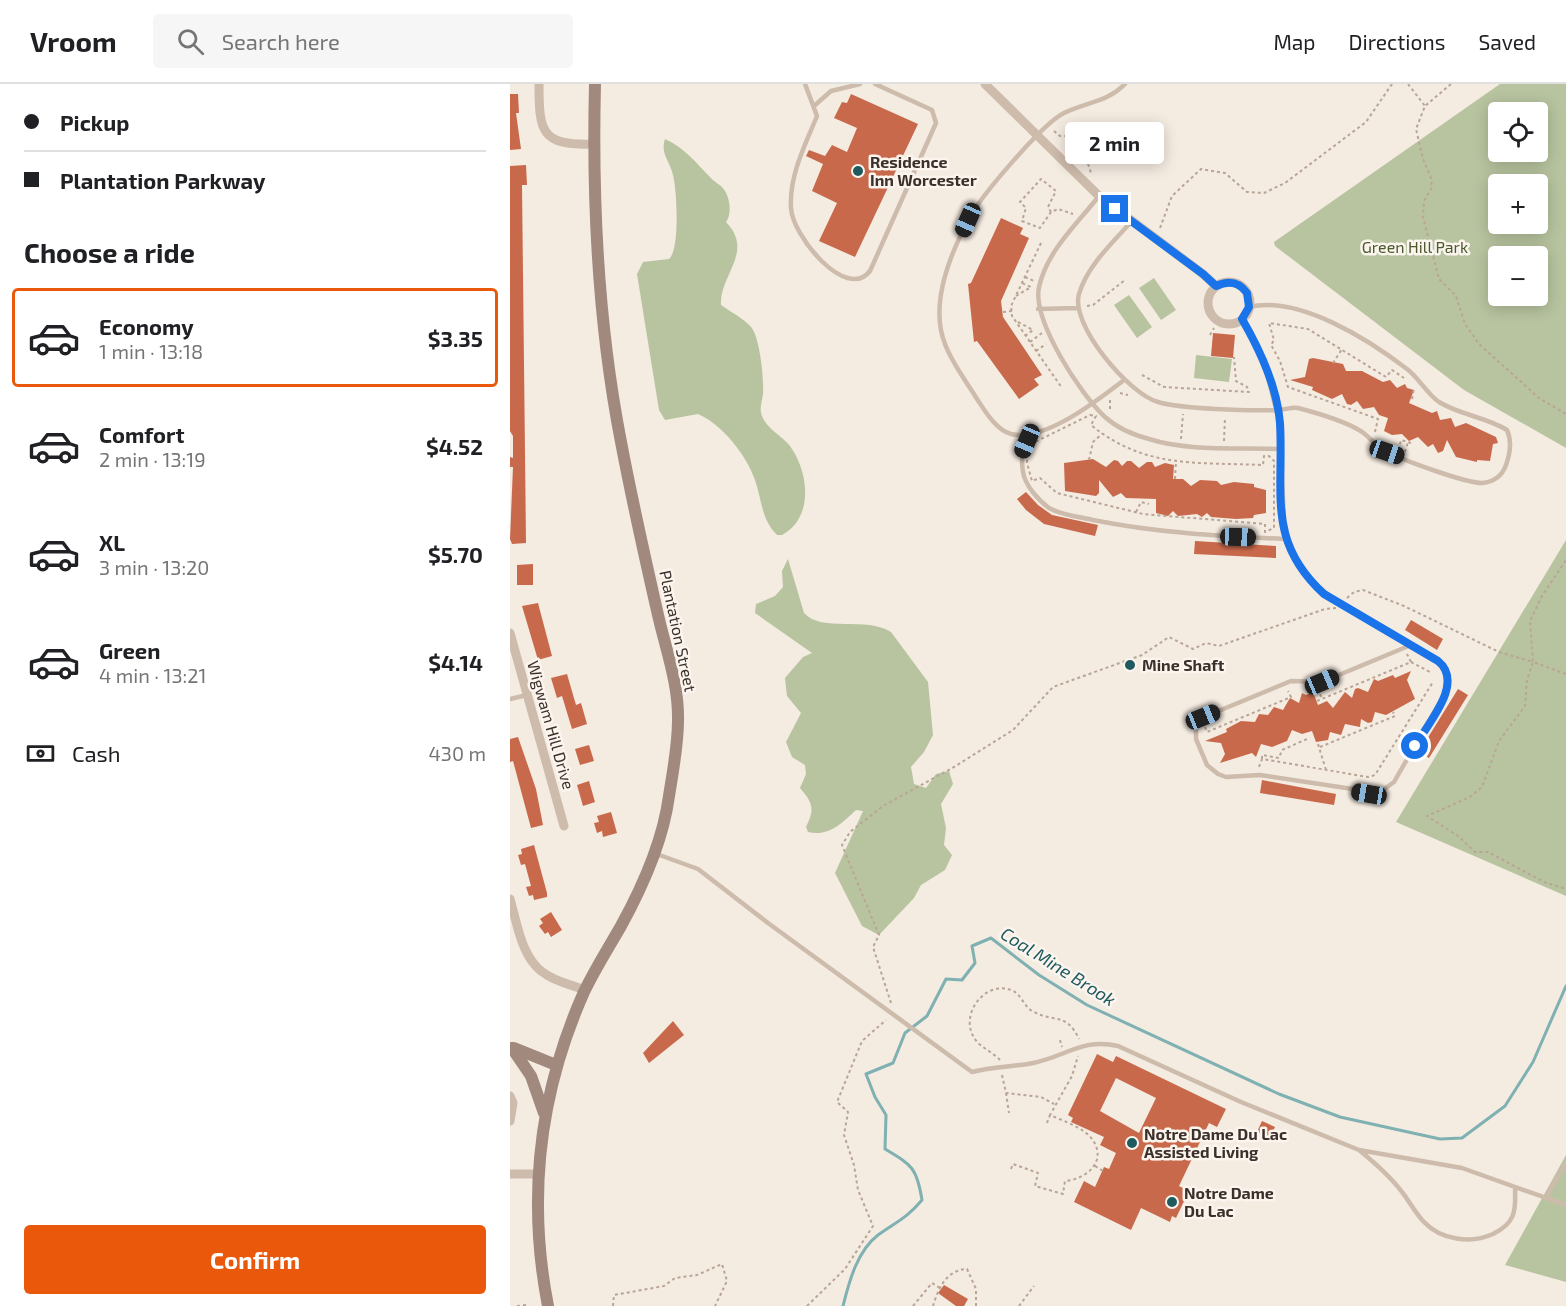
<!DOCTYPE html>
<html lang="en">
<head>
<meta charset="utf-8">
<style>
  :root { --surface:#fff; --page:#f6f6f6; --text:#202124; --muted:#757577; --line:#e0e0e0; --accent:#ea580c }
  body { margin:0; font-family:"Exo 2",sans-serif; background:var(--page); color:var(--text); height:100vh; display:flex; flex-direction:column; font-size:22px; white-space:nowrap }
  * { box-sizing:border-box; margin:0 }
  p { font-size:20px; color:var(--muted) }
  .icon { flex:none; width:33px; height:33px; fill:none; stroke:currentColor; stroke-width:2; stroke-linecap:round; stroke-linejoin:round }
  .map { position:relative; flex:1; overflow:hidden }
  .drawer { display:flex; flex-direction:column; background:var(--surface); width:510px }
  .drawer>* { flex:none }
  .guide { display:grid; align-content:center; height:132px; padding:0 24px; background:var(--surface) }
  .controls { position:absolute; left:978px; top:18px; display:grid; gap:12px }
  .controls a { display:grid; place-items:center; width:60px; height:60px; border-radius:6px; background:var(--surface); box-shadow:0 3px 15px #0003; font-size:30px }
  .end { position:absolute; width:27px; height:27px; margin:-14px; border:8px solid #1a73e8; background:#fff; box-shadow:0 0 0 3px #fff }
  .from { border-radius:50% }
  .bubble { position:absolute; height:42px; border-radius:6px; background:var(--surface); box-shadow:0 3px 15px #0003; font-size:20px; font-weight:700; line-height:42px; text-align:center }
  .car { position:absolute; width:18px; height:36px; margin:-18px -9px; border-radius:8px; box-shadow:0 0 4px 2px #0007; background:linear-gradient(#222 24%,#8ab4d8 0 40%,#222 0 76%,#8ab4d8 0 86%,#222 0) }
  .guide b { display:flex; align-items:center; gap:21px; height:57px; font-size:22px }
  .guide b+b { border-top:2px solid var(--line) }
  .guide i { width:15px; height:15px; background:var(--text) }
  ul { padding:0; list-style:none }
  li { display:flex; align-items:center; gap:18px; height:99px; margin:0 12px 9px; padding:0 12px; border:3px solid transparent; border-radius:6px }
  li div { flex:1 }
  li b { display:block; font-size:22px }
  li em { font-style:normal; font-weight:700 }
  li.on { border-color:var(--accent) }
  li>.icon { width:54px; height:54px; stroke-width:1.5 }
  h2 { padding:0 24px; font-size:27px; line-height:72px }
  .pay { display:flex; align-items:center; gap:15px; height:66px; padding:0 24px; font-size:22px }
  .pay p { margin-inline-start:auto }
  .button { display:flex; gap:12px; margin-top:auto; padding:12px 24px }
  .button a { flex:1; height:69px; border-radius:6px; background:var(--accent); color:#fff; font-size:24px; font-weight:700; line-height:69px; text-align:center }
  header { display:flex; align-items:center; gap:36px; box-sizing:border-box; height:84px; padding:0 30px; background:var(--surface); border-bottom:2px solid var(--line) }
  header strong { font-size:28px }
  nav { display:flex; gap:33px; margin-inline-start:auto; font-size:21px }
  .search { width:420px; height:54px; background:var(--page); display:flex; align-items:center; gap:15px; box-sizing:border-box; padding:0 21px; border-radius:6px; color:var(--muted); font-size:22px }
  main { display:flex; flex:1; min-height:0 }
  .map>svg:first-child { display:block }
  .green { fill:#b8c4a0; fill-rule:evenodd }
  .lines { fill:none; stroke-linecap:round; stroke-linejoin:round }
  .stream { stroke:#7fb0b2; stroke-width:3 }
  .building { fill:#c8694b; fill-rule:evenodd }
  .path { stroke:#b9a596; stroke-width:2; stroke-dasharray:3 3; stroke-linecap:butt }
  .lane { stroke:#cdbbac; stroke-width:4.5 }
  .street { stroke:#cdbbac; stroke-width:9 }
  .secondary { stroke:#a18a7d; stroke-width:12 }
  .route { stroke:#1a73e8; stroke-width:8 }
  .poi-dot { fill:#1f5a5e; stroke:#fbf5ee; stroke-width:2 }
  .labels { text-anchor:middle; stroke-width:5; stroke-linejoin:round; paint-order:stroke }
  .poi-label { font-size:16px; font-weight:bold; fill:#3b302b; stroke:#fbf5ee; text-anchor:start }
  .park-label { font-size:16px; fill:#4a5a2e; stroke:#fbf5ee }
  .street-label { font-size:16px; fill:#3b302b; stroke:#fbf5ee }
  .water-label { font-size:18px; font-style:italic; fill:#1f5a5e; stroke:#fbf5ee }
</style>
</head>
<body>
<header>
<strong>Vroom</strong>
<div class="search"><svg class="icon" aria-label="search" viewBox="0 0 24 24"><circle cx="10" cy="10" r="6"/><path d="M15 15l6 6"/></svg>Search here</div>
<nav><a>Map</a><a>Directions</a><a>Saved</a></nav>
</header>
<main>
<section class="drawer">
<div class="guide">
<b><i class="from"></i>Pickup</b>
<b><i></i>Plantation Parkway</b>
</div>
<h2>Choose a ride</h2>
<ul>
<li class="on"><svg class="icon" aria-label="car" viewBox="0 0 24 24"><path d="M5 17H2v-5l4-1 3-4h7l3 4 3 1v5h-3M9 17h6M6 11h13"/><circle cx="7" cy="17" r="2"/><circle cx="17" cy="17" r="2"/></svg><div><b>Economy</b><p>1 min · 13:18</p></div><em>$3.35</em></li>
<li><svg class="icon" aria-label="car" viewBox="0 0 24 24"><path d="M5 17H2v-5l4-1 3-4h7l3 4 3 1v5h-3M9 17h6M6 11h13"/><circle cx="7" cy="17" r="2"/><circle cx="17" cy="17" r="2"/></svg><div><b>Comfort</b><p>2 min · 13:19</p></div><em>$4.52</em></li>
<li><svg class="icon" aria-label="car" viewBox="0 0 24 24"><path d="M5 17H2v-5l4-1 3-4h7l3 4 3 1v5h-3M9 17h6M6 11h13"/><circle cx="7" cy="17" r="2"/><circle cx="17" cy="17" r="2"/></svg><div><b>XL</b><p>3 min · 13:20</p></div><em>$5.70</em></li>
<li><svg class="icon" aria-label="car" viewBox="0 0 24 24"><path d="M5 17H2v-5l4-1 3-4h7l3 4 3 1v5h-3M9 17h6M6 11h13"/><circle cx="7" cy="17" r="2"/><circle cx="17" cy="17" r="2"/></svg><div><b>Green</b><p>4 min · 13:21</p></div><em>$4.14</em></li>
</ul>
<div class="pay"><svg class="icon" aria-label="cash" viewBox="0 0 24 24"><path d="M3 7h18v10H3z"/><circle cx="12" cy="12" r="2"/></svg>Cash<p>430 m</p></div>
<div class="button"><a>Confirm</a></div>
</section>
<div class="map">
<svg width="1056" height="1222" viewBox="0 0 1056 1222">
  <rect width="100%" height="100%" fill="#f4ebe1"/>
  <path class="green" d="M990,0h66v364l-102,-58 -189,-144 -1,-4zM988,28h40v40h-40zM988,100h40v40h-40zM988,172h40v40h-40z
    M155,55c19,8 32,25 46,39 4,5 11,7 14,13 5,8 7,23 1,31 29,30 -7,53 -5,83 10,7 22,13 30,22 9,10 13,52 12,67 -1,7 -4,15 -1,22 4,12 20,20 28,30 19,26 24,72 -8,89h-5c-16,-16 -15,-35 -22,-55 -8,-24 -33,-56 -57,-66l-33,6 -6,-10 -22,-136 6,-12 26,-3c11,-9 8,-69 4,-84 -3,-14 -13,-21 -8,-36z
    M644,194l22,32 -15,10 -22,-32z
    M619,211l23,32 -15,11 -23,-33z
    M686,271l36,4 -3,23 -35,-4z
    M1056,456v356l-170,-74z
    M278,475l16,54c18,20 62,3 87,19l37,50 5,53 -9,17 -13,15 3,17 12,4 10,-14 13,-3 4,13 -12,20 5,24 -2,17 8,10 -7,15 -24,15 -7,13 -35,37 -17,-9 -27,-53 28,-62 -7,-1c-14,13 -27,27 -48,22l-2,-5c9,-18 7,-24 -6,-39l6,-14 -1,-9 -13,-8 -6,-15 15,-29 -14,-17 -2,-18 18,-21 9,-4 -57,-40 1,-9 19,-8 8,-9 -1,-16z
    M1056,1071v127l-61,-17z"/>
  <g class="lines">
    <path class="stream" d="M333,1222c6,-24 14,-55 35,-71 18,-13 29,-17 44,-35 -5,-32 -10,-35 -37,-51l1,-34 -11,-18 -9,-23 27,-11 12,-30 22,-17 19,-37 16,1 13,-17 -3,-17 19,-8 48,37 48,30 192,89 61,23 100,22 22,-1 43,-32 28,-44 33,-76"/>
  </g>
  <path class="building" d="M0,10h8l1,19h-3l5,36 -11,1z
    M341,10l67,30 -63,133 -36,-16 18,-38 -25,-12 11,-27 -17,-8 3,-6 16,6 7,-11 15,7 10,-24 -23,-10 8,-16 5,1z
    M16,81l1,20h-5l4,358 -14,1 -2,-5 3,-72h-3v-10l3,1v-22l-3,-5v-265z
    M491,134l22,10 -3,6 9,4 -28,63 2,16 39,58 -8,4 5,6 -20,14 -42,-58 -3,1 -6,-58 3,-1z
    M703,249l22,2 -2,23 -22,-2z
    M803,274l30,6 3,7h16l21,11 7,-2 7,8 8,-4 2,4 7,2 -5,13 23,10 5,-2 3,9 11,-2 4,9 11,-4 30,14 2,6 -5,1 -3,17 -13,-1v2l-21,-5 -9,-17 -4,11 -5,2 -5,-9 -5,3 -10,-10 -9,4 -7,-7 -10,1 -8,-4 4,-13 -9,-3 -5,-8 -11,2 -6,-8 -6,4 -4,-1 -5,-10 -10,5 -20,-9 1,-3 -23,-7 15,-3 4,-18z
    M583,375l13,8 8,-7 4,1 4,5 5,-5h4l8,7 8,-6h5l3,5 10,-4 9,2 -1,14h10l8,7 9,-6 17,1 4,4 13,-3 20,2v3l12,3v23l-12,2 -1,3 -17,1 -25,-2 -4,-4 -5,4 -5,-3 -19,2 -5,-5 -5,5 -12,-3v-14l-30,-1 -5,-5 -8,4 -14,-17v13l-3,3 -31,-5 -1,-28z
    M516,408l12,13 14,10 46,10 -3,11 -51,-12 -18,-14 -9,-11z
    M685,457l81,5v12l-82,-4z
    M23,480v21h-16v-20z
    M28,519l14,53 -14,4 -16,-54z
    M901,536l32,19 -6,11 -32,-20z
    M901,587l-4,9 8,19 -29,16 -11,-3 -3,10 -4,1 -7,-4 -1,8 -15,-3 -4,11 -11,-3 -2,8 -12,2 -4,-11 -10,3 -10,-4 -5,11 -15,6 -11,-3 -5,13 -4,-4 -32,10 5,-9 -4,-11 -16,-2 22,-9 -1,-3 15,-8 14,1 4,-8 9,1 6,-8 9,3 7,-12 9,5 3,-10 4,2 7,-3 5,13 9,-4 6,7 12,-16 7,6 3,-9 3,-1 10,4 6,-13 4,2 15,-6 2,3z
    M57,590l9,31 5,-2 6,21 -15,5 -10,-33 -5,2 -6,-20z
    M948,605l10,6 -39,63 -10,-6z
    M8,653l18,52 7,36 -12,3 -18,-67 -3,1v-23z
    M79,661l5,16 -14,4 -5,-16z
    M752,696l74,14 -2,11 -74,-12z
    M79,697l6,21 -12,4 -6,-21z
    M101,728l6,21 -14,4 -1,-6 -5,2 -3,-10 5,-1 -2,-6z
    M24,761l13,48v4l-13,3 -1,-5 -4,1 -3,-9 5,-1 -6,-22 -4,1 -3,-10 4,-1 -1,-5z
    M41,828l11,18 -11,7 -3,-5 -3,2 -6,-8 4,-3 -3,-4z
    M163,937l11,14 -35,28 -6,-10z
    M587,970l16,8 3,-6 110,53 -9,18 -8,-4 -30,63 6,3 -2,4 4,2 -11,23 -4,-2 -2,6 -29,-14 -10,22 -57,-28 10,-21 11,6 9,-20 5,2 7,-16 -16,-8 4,-8 -33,-15 2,-4 -5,-3zM606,994l40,20 -17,35 -39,-22z
    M752,1037l13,6 -5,11 -13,-6z
    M434,1201l24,14 -4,7h-8l-18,-13z"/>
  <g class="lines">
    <path class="path" d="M898,0l17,22
      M941,0l-26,22 -9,23 7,30 8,19 1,9 -8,14 -1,16 16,62 17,17 9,28 14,20 60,54 27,16
      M544,47l6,5h15l7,9 9,28
      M541,128l-3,-5 8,-16 -15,-12 -21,23 6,6 -4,13 18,7 11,-16 7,-3 15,5
      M650,144l12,-32 29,-27 24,4 22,19 17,1 21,-10 81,-61 26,-38
      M531,159l-30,63 1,10 50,72
      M515,193l9,4
      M506,212l15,-9 -9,-4
      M577,222l6,-1 32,-25
      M493,228l9,-1
      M508,238l15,8 -8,6
      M700,251l4,-7
      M520,258l12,-9
      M526,267l10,-7
      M823,279l9,-14
      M632,291l22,12 85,5 -2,-5 -11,-6 -2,-24
      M610,309l8,2
      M902,315l2,-11
      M600,325v-9
      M580,331l6,1 -5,9c54,44 106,37 172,40l1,-9h5l5,5v67l-9,4v-8l-122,-10 -86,-21 -17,-15 -8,3 -5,-18v-8l8,-13z
      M865,348l3,-13 -90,-32 -8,-26 -9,-16 3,-5 -5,-17 39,6 78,48 6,-7 12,8
      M671,355l2,-25
      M714,357l1,-24
      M887,363l2,1 2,-8 10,3
      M895,368l3,-10
      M579,376l4,-18 9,-8
      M665,395l1,-18
      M626,428l5,-10 8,2
      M837,514l7,-6 9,-2 41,16 95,46 34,10 -3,-41 12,-25 24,-36
      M901,578l19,10
      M1056,590l-33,-12 -6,18 -2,26 -26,35 -17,46 -12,10 -43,19 31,20 17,16h13l56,30 22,7
      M807,605l5,9
      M807,617l94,-39 -4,-8
      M695,643l2,5 84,-35 -3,-6
      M808,660l8,26
      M810,663l75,-31 -2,-4
      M752,675v-4l17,3 3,-8 25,-11
      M749,683l3,-8 106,18 7,-2 58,-93
      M381,919l-18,-56 6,-12 -37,-90 8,-13 33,-26 71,-39 59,-37 40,-43 89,-32 27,-18 24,12 13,-6 13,3 106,-37 11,-1
      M550,956l2,7
      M490,976c-9,-10 -24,-13 -29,-29 -7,-22 16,-50 40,-41 11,4 13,18 23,22 21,11 32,0 45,27
      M492,991l4,18 35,4 13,7
      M496,1009l3,20
      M537,1039l3,-8
      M585,1082l8,5
      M501,1085l2,-5 25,9 -3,13 28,8 2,-13c22,-2 43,-20 27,-42 -9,-12 -29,-18 -42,-24l22,-39 6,-20
      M7,1222l9,-1
      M103,1222l1,-11 50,-9 11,-8 22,-3 25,-11 5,17 -12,25
      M297,1222l38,-37 28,-43 -15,-36 -4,-25 -10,-30 4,-23 -11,-10 25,-61 24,-21
      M403,1222l19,-23 8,5
      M423,1222c5,-17 13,-36 34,-37l9,20v17
      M509,1222l15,-20"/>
    <path class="lane" d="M295,0l12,32c-12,29 -28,60 -26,92 1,27 55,94 79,63l66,-148 -4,-13 -57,-26
      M304,22l17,-15 29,-7
      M589,112c-22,28 -52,55 -60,91 -7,33 41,107 66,130 11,10 29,18 44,22 41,13 89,8 131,10
      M622,137c-19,21 -45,45 -53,73 -9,31 50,100 79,108 24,7 91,9 118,8 8,0 15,-3 22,-2 19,5 44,12 61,22 10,5 16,17 28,22 16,8 78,31 95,31 11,-1 20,-7 24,-18 4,-11 6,-24 1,-35 -21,-13 -47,-15 -68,-28 -12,-8 -20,-24 -32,-33 -38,-29 -108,-74 -158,-62
      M528,225l40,-1
      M614,296c-26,20 -79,62 -113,54 -15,-4 -26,-23 -34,-35 -11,-18 -25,-36 -32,-55 -16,-40 6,-92 25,-127 12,-22 72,-93 94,-104 22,-11 44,-11 61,-29
      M528,349c-15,10 -18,21 -15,39 2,13 15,28 26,36 12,7 31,9 44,12 64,13 127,16 192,19l-6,-118 -14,-55 -23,-47
      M775,455c16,42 40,55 77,76 25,15 51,31 76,46 9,7 11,13 11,25l-55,96 -15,11 -119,-18 -34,2 -8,-3 -11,-9 -11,-26v-16l8,-6 87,-36 31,1 89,-37
      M0,615l17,-4
      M144,769l44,16 70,54 204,149c19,-5 37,-5 56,-8 35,-5 53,-27 90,-18l123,56 118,48
      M1005,1105c1,23 0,34 -22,45 -22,10 -52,6 -69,-12 -9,-9 -14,-20 -22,-30 -12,-16 -27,-29 -43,-42l103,18 104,37
      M1036,1112l20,-33"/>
    <path class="street" d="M29,0c0,48 2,62 55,60
      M475,0l114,112 104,78 13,12
      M698 219a21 21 0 1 1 42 0a21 21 0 1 1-42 0Z
      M0,549l54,193
      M0,815c6,20 10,49 25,66 11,14 34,19 50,25
      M0,1012l3,7 -3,18
      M0,1090h27"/>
    <path class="secondary" d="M2,964l19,28 13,37
      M4,964l42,17
      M38,1222c-21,-108 -9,-213 36,-314 11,-23 25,-45 37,-66 22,-40 42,-85 48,-130 4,-25 9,-51 9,-75 1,-36 -12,-71 -20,-106 -13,-57 -26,-115 -37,-173 -23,-118 -29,-237 -26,-358"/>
  </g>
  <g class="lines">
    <path class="route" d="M605,125l88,65 13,12c13,-6 23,-4 31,7l2,14 -7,12c18,31 35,67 38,104 4,70 -14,118 44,171l114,67c27,22 -10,62 -23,85"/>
  </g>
  <g class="poi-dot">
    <circle cx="348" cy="87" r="6"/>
    <circle cx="620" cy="581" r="6"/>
    <circle cx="622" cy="1059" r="6"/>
    <circle cx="662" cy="1118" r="6"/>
  </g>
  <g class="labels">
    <g class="poi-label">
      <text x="360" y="84">Residence<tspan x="360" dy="18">Inn Worcester</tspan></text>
      <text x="632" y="587">Mine Shaft</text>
      <text x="634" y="1056">Notre Dame Du Lac<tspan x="634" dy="18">Assisted Living</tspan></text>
      <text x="674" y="1115">Notre Dame<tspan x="674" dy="18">Du Lac</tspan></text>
    </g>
    <g class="park-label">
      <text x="905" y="169">Green Hill Park</text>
    </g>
    <g class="street-label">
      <text transform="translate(168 547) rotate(78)" y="6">Plantation Street</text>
      <text transform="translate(41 641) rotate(74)" y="6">Wigwam Hill Drive</text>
    </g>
    <g class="water-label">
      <text transform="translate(548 883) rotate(32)" y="6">Coal Mine Brook</text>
    </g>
  </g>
</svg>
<div class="controls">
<a><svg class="icon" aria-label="locate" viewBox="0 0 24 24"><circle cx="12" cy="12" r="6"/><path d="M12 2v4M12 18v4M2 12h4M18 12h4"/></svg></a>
<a>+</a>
<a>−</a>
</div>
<i class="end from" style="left:905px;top:662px"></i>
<i class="end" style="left:605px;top:125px"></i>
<div class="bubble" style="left:555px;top:38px;width:99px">2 min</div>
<i class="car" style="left:458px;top:136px;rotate:204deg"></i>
<i class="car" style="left:517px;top:357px;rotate:203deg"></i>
<i class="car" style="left:877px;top:368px;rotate:109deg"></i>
<i class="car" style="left:728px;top:453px;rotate:92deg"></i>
<i class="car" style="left:812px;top:598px;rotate:67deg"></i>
<i class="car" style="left:693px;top:633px;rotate:68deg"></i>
<i class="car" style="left:859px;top:710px;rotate:280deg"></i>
</div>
</main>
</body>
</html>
